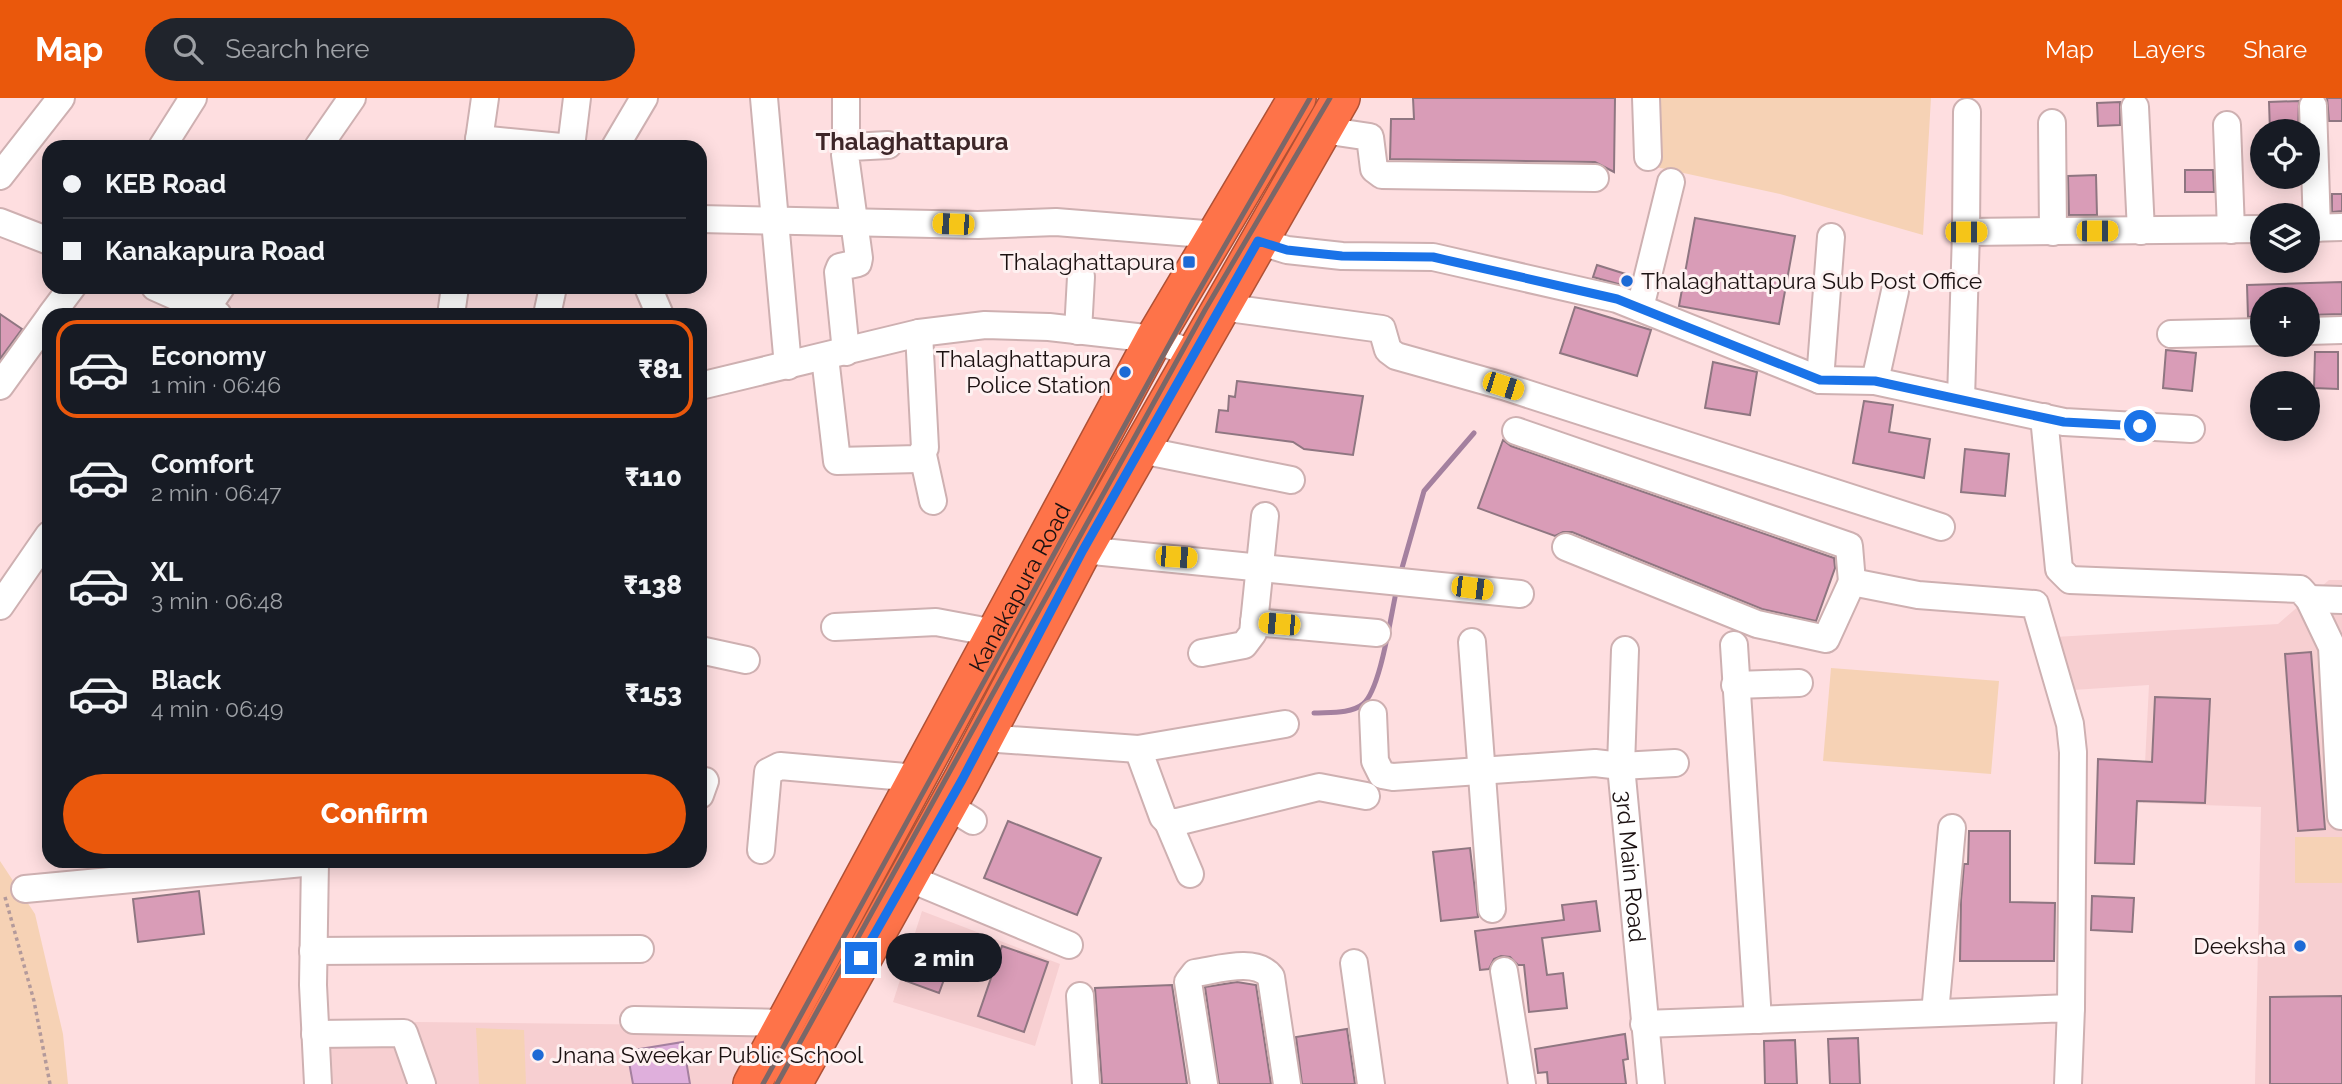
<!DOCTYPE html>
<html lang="en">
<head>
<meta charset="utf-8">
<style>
  :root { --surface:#171b24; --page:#20242c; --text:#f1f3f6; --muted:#9ea1a6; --line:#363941; --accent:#ea580c }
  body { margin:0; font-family:Raleway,sans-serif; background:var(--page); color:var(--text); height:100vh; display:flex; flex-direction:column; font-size:26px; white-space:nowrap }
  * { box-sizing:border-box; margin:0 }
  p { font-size:23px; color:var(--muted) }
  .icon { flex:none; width:38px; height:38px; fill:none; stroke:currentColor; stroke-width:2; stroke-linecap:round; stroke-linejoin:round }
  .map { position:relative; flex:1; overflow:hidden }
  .sheet { position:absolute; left:42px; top:210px; width:665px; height:560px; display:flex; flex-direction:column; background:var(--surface); border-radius:21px; box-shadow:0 4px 18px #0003 }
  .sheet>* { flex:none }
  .top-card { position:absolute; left:42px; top:42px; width:665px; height:154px; border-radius:21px; box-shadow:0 4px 18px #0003; display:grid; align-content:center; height:154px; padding:0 21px; background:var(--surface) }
  .buttons { position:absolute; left:2250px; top:21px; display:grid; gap:14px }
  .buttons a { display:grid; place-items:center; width:70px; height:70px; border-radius:50%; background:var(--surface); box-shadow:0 4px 18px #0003; font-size:35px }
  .end { position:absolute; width:32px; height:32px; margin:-16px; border:9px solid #1a73e8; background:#fff; box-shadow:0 0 0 4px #fff }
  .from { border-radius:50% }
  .bubble { position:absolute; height:49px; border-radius:24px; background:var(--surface); box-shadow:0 4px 18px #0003; font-size:23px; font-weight:800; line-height:49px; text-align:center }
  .car { position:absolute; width:21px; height:42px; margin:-21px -10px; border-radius:9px; box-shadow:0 0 5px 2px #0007; background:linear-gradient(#f5c518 24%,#345 0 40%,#f5c518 0 76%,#345 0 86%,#f5c518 0) }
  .top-card b { display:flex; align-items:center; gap:24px; height:66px; font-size:26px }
  .top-card b+b { border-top:2px solid var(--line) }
  .top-card i { width:18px; height:18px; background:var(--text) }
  ul { padding:12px 0 0; list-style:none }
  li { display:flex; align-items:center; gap:21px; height:98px; margin:0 14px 10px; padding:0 7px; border:4px solid transparent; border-radius:21px }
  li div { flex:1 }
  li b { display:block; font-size:26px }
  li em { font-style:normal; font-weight:800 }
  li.current { border-color:var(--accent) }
  li>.icon { width:63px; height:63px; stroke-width:1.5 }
  .cta { display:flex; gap:14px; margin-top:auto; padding:14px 21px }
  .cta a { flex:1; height:80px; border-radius:42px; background:var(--accent); color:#fff; font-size:28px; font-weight:800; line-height:80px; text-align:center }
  header { display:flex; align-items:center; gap:42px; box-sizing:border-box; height:98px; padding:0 35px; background:var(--accent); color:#fff }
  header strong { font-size:33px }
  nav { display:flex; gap:38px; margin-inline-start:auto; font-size:24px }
  .search { width:490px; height:63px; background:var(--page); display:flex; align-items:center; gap:18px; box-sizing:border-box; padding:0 24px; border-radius:38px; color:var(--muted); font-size:26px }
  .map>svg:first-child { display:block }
  .built { fill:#f7cfd1 }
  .green { fill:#f6d2b5 }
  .water { fill:#dfafdc; stroke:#a4809f; stroke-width:2 }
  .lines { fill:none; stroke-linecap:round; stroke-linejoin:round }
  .stream { stroke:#a4809f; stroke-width:5 }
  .building { fill:#d99cb7; stroke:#8f7681; stroke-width:2 }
  .minor-casing { stroke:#ceb0b1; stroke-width:30 }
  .highway-casing { stroke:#af5135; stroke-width:40 }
  .path { stroke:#b39a9b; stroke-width:3.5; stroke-dasharray:3.5 3.5; stroke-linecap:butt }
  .minor { stroke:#fff; stroke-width:26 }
  .highway { stroke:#fe7349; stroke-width:37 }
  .rail { stroke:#7a6768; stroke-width:5 }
  .route { stroke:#1a73e8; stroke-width:9 }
  .poi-dot { fill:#1d6ad5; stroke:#fef1f1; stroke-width:2.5 }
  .labels { text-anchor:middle; stroke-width:6; stroke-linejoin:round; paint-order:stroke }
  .poi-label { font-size:23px; fill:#1b1111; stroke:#fef1f1; text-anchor:end }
  .street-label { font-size:23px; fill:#1b1111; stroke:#fef1f1 }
  .neighbourhood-label { font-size:24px; font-weight:bold; fill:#3d2628; stroke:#fef1f1 }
</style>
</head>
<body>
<header>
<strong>Map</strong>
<div class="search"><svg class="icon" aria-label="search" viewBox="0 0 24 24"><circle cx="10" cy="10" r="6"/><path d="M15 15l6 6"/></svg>Search here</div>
<nav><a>Map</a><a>Layers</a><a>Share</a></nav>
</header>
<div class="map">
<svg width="2342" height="986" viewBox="0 0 2342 986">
  <rect width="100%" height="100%" fill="#fedee0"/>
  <path class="built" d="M2329,482h13v504h-87l6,-277 -118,-4 6,-118 -76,5 -18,-53 223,-13z
    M922,813l138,53 -25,82 -142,-44z
    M325,923l441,5 -32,58h-405z"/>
  <path class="green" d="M1657,0h274l-8,137 -143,-41 -124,-27z
    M1831,570l168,13 -8,93 -168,-13z
    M2295,739h47v46h-47z
    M0,763l35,53 28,120 5,50h-68z
    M476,930l48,2 2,54h-47z"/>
  <path class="water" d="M683,944l7,42h-57l-6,-33z"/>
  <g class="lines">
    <path class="stream" d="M1400,477l24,-84 50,-58
      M1314,615c15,-1 37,1 49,-9 18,-15 28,-91 34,-116"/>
  </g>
  <path class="building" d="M1413,0h202l-1,74 -19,-10 -205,-3 1,-40h23z
    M2327,0h15v23h-13z
    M2299,3l-1,30h-28l-1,-29z
    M2120,4v23l-22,1 -1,-23z
    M2185,72h28l1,22h-29z
    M2096,77l1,40h-28l-1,-39z
    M2332,96h10v17l-10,1z
    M1695,120l100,18 -16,88 -100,-18z
    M1597,167l35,11 -3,11 -36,-10z
    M2342,184v32l-34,1v-16h-45v17l-15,1 -1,-32z
    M1575,209l76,23 -14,46 -77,-23z
    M0,216l22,15 -22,30z
    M2166,252l30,3 -4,38 -29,-3z
    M2315,254h23v37l-24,-1z
    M1713,264l44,10 -7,43 -45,-7z
    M1237,283l126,15 -10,59 -49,-6 -11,-7 -77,-10 3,-22 9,1 1,-15 6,1z
    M1864,303l29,4 -4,27 41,7 -6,39 -71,-15z
    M1503,342l8,6 323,112 1,10 -19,53 -54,-12 -190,-77h-9l-8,4 -77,-28z
    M1965,351l44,5 -4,42 -44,-4z
    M2311,554l14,177 -27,2 -13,-177z
    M2155,599l55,2 -5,104 -68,-2 -3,63 -39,-1 3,-104 54,3z
    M1008,723l93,37 -24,57 -93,-37z
    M1969,733h41v71l45,1 -1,58h-94l1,-61 3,-36h4z
    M1470,750l8,69 -37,4 -8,-69z
    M199,793l5,43 -66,8 -5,-43z
    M2092,798l42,2 -2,34 -41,-2z
    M1596,803l4,30 -58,7 5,37 16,-2 4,35 -38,4 -5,-47h-6l-8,-8 -9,-1 -7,3 -5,10 -9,1 -5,-39 89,-11 -2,-15z
    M1002,848l46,16 -24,70 -46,-16z
    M917,855l32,13 -10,27 -33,-12z
    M1237,884l19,3 15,99h-52l-14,-97z
    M1172,887l15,99h-85l-7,-96z
    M2342,898v88h-72v-87z
    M1347,931l8,55h-53l-6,-47z
    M1625,936l3,25 -5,1 3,24h-78l-1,-12 -9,1 -3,-24z
    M1858,940l2,46h-30l-2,-45z
    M1795,942l2,44h-32l-1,-43z"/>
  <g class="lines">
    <g class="minor-casing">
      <g id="minor">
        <path d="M764,0l24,268"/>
        <path d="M846,0v52"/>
        <path d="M1646,0l2,59"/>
        <path d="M2313,8l4,122"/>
        <path d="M2135,9l6,124"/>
        <path d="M2052,25l1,109"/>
        <path d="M2227,27l4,105"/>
        <path d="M1323,32l47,7 4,32 8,6 213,3"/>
        <path d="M479,41l82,8"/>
        <path d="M162,49l31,-49"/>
        <path d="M318,49l34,-49"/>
        <path d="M478,49l7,-49"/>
        <path d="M571,49l6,-49"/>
        <path d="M615,49l29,-49"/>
        <path d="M0,78l61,-78"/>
        <path d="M700,121l278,6 78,-3 161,13"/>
        <path d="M0,124l49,19"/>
        <path d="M2308,130l34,-1"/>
        <path d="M1966,134l1,-120"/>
        <path d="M1258,143l29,9 55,6 91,1 184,42 203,81 55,1 189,41 127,7"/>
        <path d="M155,189l63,28"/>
        <path d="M648,189l12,28"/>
        <path d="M1221,209l161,22 6,21 8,6 107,30 438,141"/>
        <path d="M1640,210l31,-126"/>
        <path d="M51,217l21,-28"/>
        <path d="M202,217l19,-28"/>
        <path d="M451,217l4,-28"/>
        <path d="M547,217l6,-28"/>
        <path d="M1078,233l3,-54"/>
        <path d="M2308,233l34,-1"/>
        <path d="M2171,236l92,-2"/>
        <path d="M846,254l-8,-80 2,-5 18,-4 1,-5 -14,-103 6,-8 37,-2"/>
        <path d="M825,259l12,104 81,-2 7,-11 -6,-115"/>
        <path d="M1820,282l11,-143"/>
        <path d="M1875,283l20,-90"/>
        <path d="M0,288l49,-68"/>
        <path d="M700,288l219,-53 66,-8 64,2 105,12 39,15"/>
        <path d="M1961,301l5,-167 297,-3"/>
        <path d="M2044,319l15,152 11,11 230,9 9,10 23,48 9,169"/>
        <path d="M1516,333l333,115 3,36"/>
        <path d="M1141,352l150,30"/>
        <path d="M923,357l10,46"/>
        <path d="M1566,449l191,77 69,15 26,-57 66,13 117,9 35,120 3,28 -2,256"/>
        <path d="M1083,452l437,44"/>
        <path d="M2309,501l33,1"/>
        <path d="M0,508l49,-71"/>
        <path d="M1254,524l123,11"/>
        <path d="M835,529l101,-5 59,11"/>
        <path d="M1472,544l20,267"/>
        <path d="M1734,547l24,375"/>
        <path d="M700,552l46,10"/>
        <path id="s1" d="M1625,552l-4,116 30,318"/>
        <path d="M1202,555l42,-8 9,-12 12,-117"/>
        <path d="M1735,587l64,-2"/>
        <path d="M1373,616l2,47 7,14 11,2 202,-14 26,3 54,-3"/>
        <path d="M984,640l154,11 147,-25"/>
        <path d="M1138,651l25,68 5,5h9l142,-35 47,9"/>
        <path d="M700,697l5,-14"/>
        <path d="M947,707l26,16"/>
        <path d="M1168,724l22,52"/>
        <path d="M761,752l7,-78 12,-6 137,12"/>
        <path d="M315,763l-2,124 5,99"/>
        <path d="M906,779l163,68"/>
        <path d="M25,791l289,-27"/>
        <path d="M313,853l327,-2"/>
        <path d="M1354,865l17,121"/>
        <path d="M1504,873l18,113"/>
        <path d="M1080,898l6,88"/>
        <path d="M1935,915l17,-185"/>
        <path d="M634,922l151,3"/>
        <path d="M1644,926l427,-16 -3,76"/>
        <path d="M315,936l89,-1 18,51"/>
        <path d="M1204,986l-16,-102 7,-9c22,-3 61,-16 76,4l16,107"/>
      </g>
    </g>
    <g class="highway-casing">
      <g id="highway">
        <path id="s2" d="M752,986l402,-745 143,-241"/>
        <path d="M793,986l169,-304 121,-230 258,-452"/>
      </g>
    </g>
    <path class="path" d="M5,799l29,104 16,83"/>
    <use href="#minor" class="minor"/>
    <use href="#highway" class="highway"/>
    <path class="rail" d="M763,986l430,-783 117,-203
      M777,986l428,-774 125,-212"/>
  </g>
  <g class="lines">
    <path class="route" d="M861,860l101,-178 121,-230 175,-309 29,9 55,6 91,1 184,42 203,81 55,1 189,41 76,4"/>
  </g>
  <g class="poi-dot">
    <rect x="1182" y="157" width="14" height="14" rx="3.5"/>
    <circle cx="1627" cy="183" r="7"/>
    <circle cx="1125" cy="274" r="7"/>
    <circle cx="2300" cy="848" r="7"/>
    <circle cx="538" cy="957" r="7"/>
  </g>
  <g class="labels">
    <g class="poi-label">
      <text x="1175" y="172">Thalaghattapura</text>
      <text x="1641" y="191" text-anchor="start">Thalaghattapura Sub Post Office</text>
      <text x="1111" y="269">Thalaghattapura<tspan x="1111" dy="26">Police Station</tspan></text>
      <text x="2286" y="856">Deeksha</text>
      <text x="552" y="965" text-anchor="start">Jnana Sweekar Public School</text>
    </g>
    <g class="street-label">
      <text dy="8" stroke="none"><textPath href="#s2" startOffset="564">Kanakapura Road</textPath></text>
      <text dy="8" stroke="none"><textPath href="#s1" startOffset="217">3rd Main Road</textPath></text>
    </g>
    <g class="neighbourhood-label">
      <text x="912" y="52">Thalaghattapura</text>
    </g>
  </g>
</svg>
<div class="buttons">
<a><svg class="icon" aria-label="locate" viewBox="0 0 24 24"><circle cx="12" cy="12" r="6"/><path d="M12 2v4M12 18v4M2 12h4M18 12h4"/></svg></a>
<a><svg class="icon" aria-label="layers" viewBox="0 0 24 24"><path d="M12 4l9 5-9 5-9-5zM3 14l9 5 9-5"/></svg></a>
<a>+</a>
<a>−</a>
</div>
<i class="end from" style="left:2140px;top:328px"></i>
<i class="end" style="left:861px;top:860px"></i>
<div class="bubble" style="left:886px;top:835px;width:116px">2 min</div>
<i class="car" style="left:953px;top:126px;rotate:272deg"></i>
<i class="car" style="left:2097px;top:133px;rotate:90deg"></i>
<i class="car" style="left:1966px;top:134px;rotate:90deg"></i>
<i class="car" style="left:1503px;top:288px;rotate:108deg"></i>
<i class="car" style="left:1176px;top:459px;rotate:94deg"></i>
<i class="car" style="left:1472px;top:490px;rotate:97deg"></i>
<i class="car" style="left:1279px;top:526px;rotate:275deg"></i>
<div class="top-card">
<b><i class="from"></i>KEB Road</b>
<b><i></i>Kanakapura Road</b>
</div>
<section class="sheet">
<ul>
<li class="current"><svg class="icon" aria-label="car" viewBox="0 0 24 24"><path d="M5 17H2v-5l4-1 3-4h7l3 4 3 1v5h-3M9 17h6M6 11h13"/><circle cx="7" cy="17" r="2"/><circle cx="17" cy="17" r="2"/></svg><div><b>Economy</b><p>1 min · 06:46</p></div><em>₹81</em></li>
<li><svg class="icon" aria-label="car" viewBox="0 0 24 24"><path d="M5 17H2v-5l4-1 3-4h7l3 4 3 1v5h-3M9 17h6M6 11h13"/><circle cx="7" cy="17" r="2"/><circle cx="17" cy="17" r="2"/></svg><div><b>Comfort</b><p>2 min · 06:47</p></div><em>₹110</em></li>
<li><svg class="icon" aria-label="car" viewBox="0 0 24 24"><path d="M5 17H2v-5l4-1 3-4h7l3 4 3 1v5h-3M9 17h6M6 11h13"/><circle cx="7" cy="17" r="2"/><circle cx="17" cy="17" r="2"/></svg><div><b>XL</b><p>3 min · 06:48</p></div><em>₹138</em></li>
<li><svg class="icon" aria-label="car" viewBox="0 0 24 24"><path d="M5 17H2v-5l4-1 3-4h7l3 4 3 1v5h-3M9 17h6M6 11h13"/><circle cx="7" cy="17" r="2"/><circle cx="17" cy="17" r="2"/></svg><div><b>Black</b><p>4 min · 06:49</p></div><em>₹153</em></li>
</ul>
<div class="cta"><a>Confirm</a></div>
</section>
</div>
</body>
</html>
